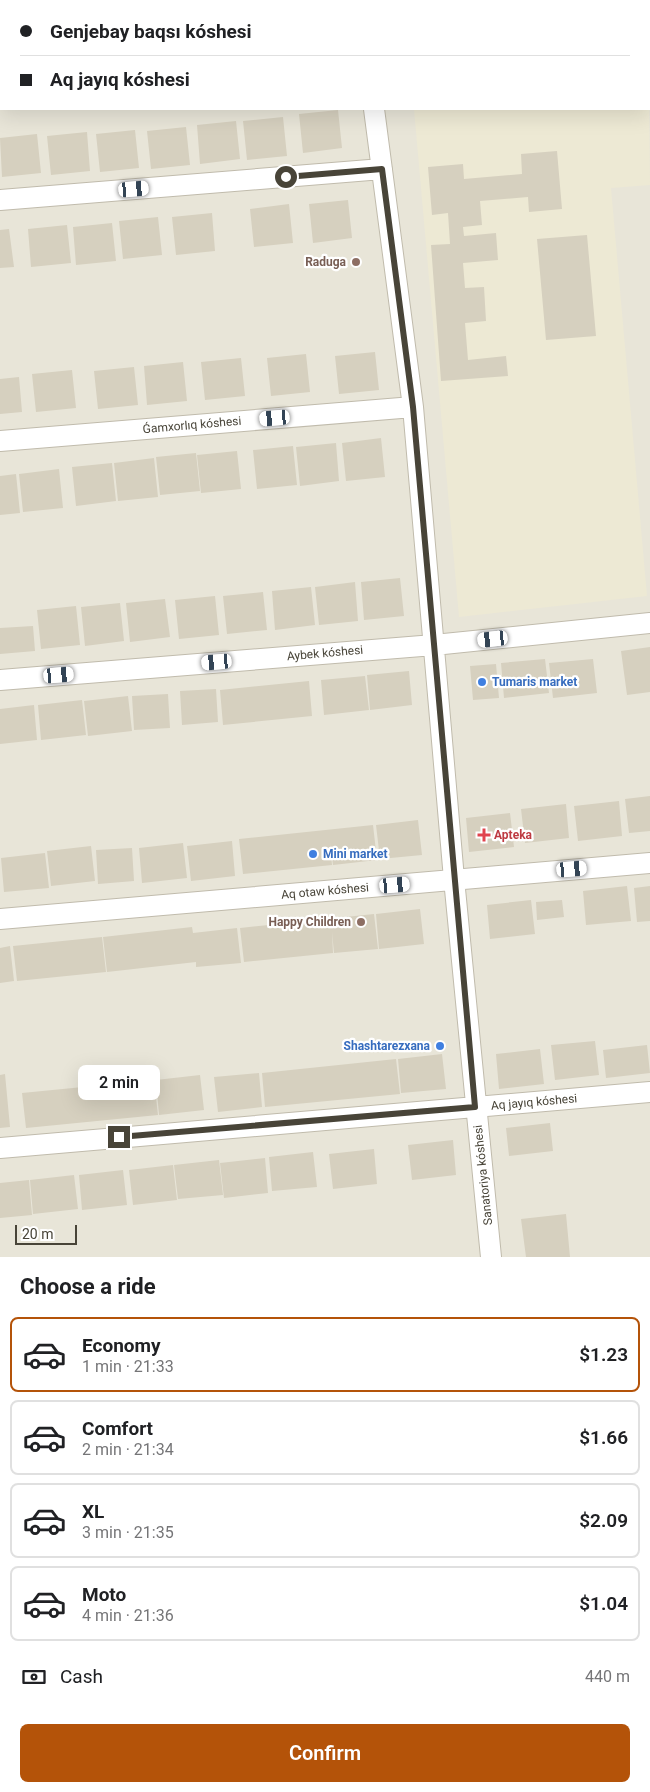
<!DOCTYPE html>
<html lang="en">
<head>
<meta charset="utf-8">
<style>
  :root { --surface:#fff; --page:#f6f6f6; --text:#202124; --muted:#757577; --line:#e0e0e0; --accent:#b45309 }
  body { margin:0; font-family:Roboto,sans-serif; background:var(--page); color:var(--text); height:100vh; display:flex; flex-direction:column; font-size:19px; white-space:nowrap }
  * { box-sizing:border-box; margin:0 }
  p { font-size:16px; color:var(--muted) }
  .icon { flex:none; width:28px; height:28px; fill:none; stroke:currentColor; stroke-width:2; stroke-linecap:round; stroke-linejoin:round }
  .map { position:relative; height:1257px; overflow:hidden }
  .details { display:flex; flex-direction:column; background:var(--surface); flex:1 }
  .details>* { flex:none }
  .top-card { position:absolute; left:0px; top:0px; width:650px; height:110px; box-shadow:0 5px 20px #0002; display:grid; align-content:center; height:110px; padding:0 20px; background:var(--surface) }
  .scale { position:absolute; left:15px; bottom:12px; width:62px; box-sizing:border-box; padding-left:5px; border:2px solid #484438; border-top:0; font-size:14px; line-height:18px; white-space:nowrap; color:#484438; -webkit-text-stroke:4px #fff; paint-order:stroke }
  .end { position:absolute; width:22px; height:22px; margin:-11px; border:6px solid #484438; background:#fff; box-shadow:0 0 0 2px #fff }
  .from { border-radius:50% }
  .bubble { position:absolute; height:35px; border-radius:8px; background:var(--surface); box-shadow:0 5px 20px #0002; font-size:16px; font-weight:600; line-height:35px; text-align:center }
  .car { position:absolute; width:15px; height:30px; margin:-15px -8px; border-radius:6px; box-shadow:0 0 4px 1px #0007; background:linear-gradient(#fff 24%,#345 0 40%,#fff 0 76%,#345 0 86%,#fff 0) }
  .top-card b { display:flex; align-items:center; gap:18px; height:48px; font-size:19px }
  .top-card b+b { border-top:1px solid var(--line) }
  .top-card i { width:12px; height:12px; background:var(--text) }
  ul { padding:0; list-style:none }
  li { display:flex; align-items:center; gap:15px; height:75px; margin:0 10px 8px; padding:0 10px; border:2px solid var(--line); border-radius:8px }
  li div { flex:1 }
  li b { display:block; font-size:19px }
  li em { font-style:normal; font-weight:600 }
  li.active { border-color:var(--accent) }
  li>.icon { width:45px; height:45px; stroke-width:1.5 }
  h2 { padding:0 20px; font-size:22px; line-height:60px }
  .pay { display:flex; align-items:center; gap:12px; height:55px; padding:0 20px; font-size:19px }
  .pay p { margin-inline-start:auto }
  .action { display:flex; gap:10px; margin-top:auto; padding:10px 20px }
  .action a { flex:1; height:58px; border-radius:8px; background:var(--accent); color:#fff; font-size:20px; font-weight:600; line-height:58px; text-align:center }
  .map>svg:first-child { display:block }
  .residential { fill:#e8e5d8; fill-rule:evenodd }
  .education { fill:#ede9d4 }
  .building { fill:#d6d0bf }
  .lines { fill:none; stroke-linecap:round; stroke-linejoin:round }
  .minor-casing { stroke:#c0bbac; stroke-width:22 }
  .minor { stroke:#fff; stroke-width:20 }
  .route { stroke:#484438; stroke-width:6 }
  .education-dot { fill:#8d6e63; stroke:#fff; stroke-width:2 }
  .shop-dot { fill:#3f7fe0; stroke:#fff; stroke-width:2 }
  .health-dot { fill:#e0444e; stroke:#fff; stroke-width:2 }
  .labels { text-anchor:middle; stroke-width:4.5; stroke-linejoin:round; paint-order:stroke }
  .education-label { font-size:12px; font-weight:bold; fill:#785e54; stroke:#fff; text-anchor:end }
  .street-label { font-size:12px; fill:#484438; stroke:#fff }
  .shop-label { font-size:12px; font-weight:bold; fill:#366cbe; stroke:#fff; text-anchor:start }
  .health-label { font-size:12px; font-weight:bold; fill:#be3a42; stroke:#fff; text-anchor:start }
</style>
</head>
<body>
<div class="map">
<svg width="650" height="1257" viewBox="0 0 650 1257">
  <rect width="100%" height="100%" fill="#f4f2e9"/>
  <path class="residential" d="M0,0h650v1257h-650zM1,1h648v108h-648z"/>
  <path class="education" d="M649,104l1,81 -39,3 36,408 -188,21 -45,-508h235z"/>
  <path class="building" d="M338,110l4,38 -39,5 -4,-39z
    M283,117l4,39 -40,4 -4,-39z
    M236,121l4,38 -40,5 -3,-39z
    M186,127l4,38 -39,4 -4,-38z
    M135,130l4,38 -39,4 -4,-38z
    M87,132l3,39 -39,4 -4,-39z
    M37,134l4,39 -39,4 -2,-39z
    M557,151l5,58 -33,3 -1,-15 -48,4 2,24 -19,2 1,9 32,-3 2,27 -35,3 2,25 19,-1 2,34 -21,2 3,37 38,-4 2,20 -67,5 -10,-136 19,-1 -2,-31 -16,2 -4,-48 35,-3 1,15 58,-5 -1,-20z
    M348,200l4,38 -39,5 -4,-39z
    M289,204l4,39 -39,4 -4,-38z
    M212,213l3,38 -39,4 -4,-38z
    M158,217l4,38 -39,4 -4,-38z
    M112,223l4,38 -40,4 -3,-38z
    M67,225l4,38 -40,4 -3,-38z
    M9,229l5,38 -14,1v-38z
    M587,235l9,101 -50,4 -9,-101z
    M375,352l4,38 -40,4 -4,-38z
    M306,354l4,38 -39,4 -4,-38z
    M241,358l4,38 -40,4 -4,-38z
    M183,362l4,39 -40,4 -3,-39z
    M134,367l4,38 -40,4 -4,-38z
    M72,370l4,38 -40,4 -4,-38z
    M19,377l3,35 -22,2v-35z
    M381,438l4,39 -39,4 -4,-38z
    M336,443l3,38 -39,5 -4,-39z
    M293,446l4,39 -40,4 -4,-39z
    M237,451l4,38 -40,4 -4,-38z
    M196,453l4,38 -40,4 -4,-38z
    M154,458l4,39 -40,4 -4,-38z
    M112,463l4,38 -40,5 -4,-39z
    M59,469l4,39 -40,4 -4,-38z
    M16,474l4,39 -20,2v-39z
    M400,578l4,38 -40,4 -3,-38z
    M355,582l3,39 -39,4 -4,-38z
    M311,587l4,38 -40,5 -3,-39z
    M263,592l4,38 -40,4 -4,-38z
    M215,596l4,39 -40,4 -4,-39z
    M165,599l5,38 -40,5 -4,-39z
    M120,603l4,38 -39,5 -4,-39z
    M76,606l4,39 -39,4 -4,-39z
    M33,626l2,25 -35,3v-26z
    M650,647v45l-23,3 -6,-44z
    M545,659l4,34 -45,5 -3,-35z
    M593,659l4,34 -44,5 -4,-35z
    M496,664l3,34 -26,2 -3,-34z
    M409,671l3,34 -42,5 -3,-35z
    M365,676l4,34 -45,5 -3,-35z
    M309,681l3,35 -89,9 -3,-35z
    M216,689l2,33 -36,3 -2,-34z
    M168,694l2,34 -36,2 -2,-34z
    M128,696l4,35 -44,5 -4,-35z
    M82,700l4,35 -45,5 -3,-35z
    M34,705l3,35 -37,4v-35z
    M650,796v35l-21,2 -4,-34z
    M619,801l3,35 -44,5 -4,-35z
    M566,804l3,34 -44,5 -4,-34z
    M510,813l4,34 -45,5 -3,-34z
    M418,820l4,35 -42,4 -4,-34z
    M373,825l4,35 -44,5 -3,-22 2,22 -89,9 -4,-35z
    M232,841l3,35 -44,5 -4,-35z
    M183,843l4,35 -45,5 -3,-35z
    M91,846l4,35 -44,5 -4,-35z
    M132,848l2,33 -36,3 -2,-34z
    M45,853l4,35 -45,4 -3,-34z
    M627,886l4,35 -45,4 -3,-34z
    M650,886v35l-13,1 -3,-34z
    M531,900l4,34 -45,5 -3,-34z
    M562,900l2,17 -27,3 -1,-18z
    M420,909l4,35 -45,5 -3,-35z
    M374,914l4,35 -44,4 -2,-21 1,21 -89,9 -4,-34z
    M192,927l1,6 44,-5 4,35 -45,4v-5l-89,10 -4,-35z
    M102,937l4,35 -89,9 -4,-35z
    M10,946l4,35 -14,2v-35z
    M595,1041l4,34 -44,5 -4,-35z
    M647,1045l3,28 -44,5 -3,-28z
    M540,1049l4,35 -45,5 -3,-35z
    M442,1054l4,35 -45,4 -3,-34z
    M396,1059l4,35 -135,13 -3,-34z
    M259,1073l3,34 -44,5 -4,-35z
    M5,1074l5,53 -10,1v-53z
    M200,1075l4,35 -45,5 -3,-35z
    M154,1080l4,35 -132,13 -4,-35z
    M550,1123l3,28 -44,5 -3,-28z
    M453,1140l3,35 -44,5 -4,-35z
    M374,1149l3,35 -44,5 -4,-35z
    M313,1152l4,35 -45,4 -3,-34z
    M265,1158l3,35 -44,5 -4,-35z
    M219,1160l4,35 -45,4 -4,-34z
    M173,1165l4,35 -44,5 -4,-35z
    M123,1170l4,35 -45,5 -3,-35z
    M74,1175l4,34 -45,5 -3,-34z
    M29,1180l3,35 -32,3v-35z
    M566,1214l4,43h-44l-5,-38z"/>
  <g class="lines">
    <g class="minor-casing">
      <path id="minor" d="M360,0v1
        M374,109l39,298 41,472 37,378
        M0,200l382,-31
        M0,441l413,-34
        M0,680l434,-35 216,-22
        M0,919l650,-56
        M0,1148l650,-56"/>
    </g>
    <use href="#minor" class="minor"/>
  </g>
  <g class="lines">
    <path class="route" d="M119,1137l356,-30 -62,-700 -31,-238 -96,8"/>
  </g>
  <g class="education-dot">
    <circle cx="356" cy="262" r="5"/>
    <circle cx="361" cy="922" r="5"/>
  </g>
  <g class="shop-dot">
    <circle cx="482" cy="682" r="5"/>
    <circle cx="313" cy="854" r="5"/>
    <circle cx="440" cy="1046" r="5"/>
  </g>
  <path class="health-dot" d="M481.5 827.5h5v5h5v5h-5v5h-5v-5h-5v-5h5z"/>
  <g class="labels">
    <g class="education-label">
      <text x="346" y="266">Raduga</text>
      <text x="351" y="926">Happy Children</text>
    </g>
    <g class="street-label">
      <text transform="translate(192 425) rotate(-5)" y="4">Ǵamxorlıq kóshesi</text>
      <text transform="translate(325 653) rotate(-5)" y="4">Aybek kóshesi</text>
      <text transform="translate(325 891) rotate(-5)" y="4">Aq otaw kóshesi</text>
      <text transform="translate(534 1102) rotate(-5)" y="4">Aq jayıq kóshesi</text>
      <text transform="translate(483 1175) rotate(-96)" y="4">Sanatoriya kóshesi</text>
    </g>
    <g class="shop-label">
      <text x="492" y="686">Tumaris market</text>
      <text x="323" y="858">Mini market</text>
      <text x="430" y="1050" text-anchor="end">Shashtarezxana</text>
    </g>
    <g class="health-label">
      <text x="494" y="839">Apteka</text>
    </g>
  </g>
</svg>
<div class="scale">20 m</div>
<i class="end from" style="left:286px;top:177px"></i>
<i class="end" style="left:119px;top:1137px"></i>
<div class="bubble" style="left:78px;top:1065px;width:82px">2 min</div>
<i class="car" style="left:134px;top:189px;rotate:85deg"></i>
<i class="car" style="left:275px;top:418px;rotate:265deg"></i>
<i class="car" style="left:493px;top:639px;rotate:264deg"></i>
<i class="car" style="left:217px;top:662px;rotate:265deg"></i>
<i class="car" style="left:59px;top:675px;rotate:85deg"></i>
<i class="car" style="left:572px;top:869px;rotate:85deg"></i>
<i class="car" style="left:395px;top:885px;rotate:85deg"></i>
<div class="top-card">
<b><i class="from"></i>Genjebay baqsı kóshesi</b>
<b><i></i>Aq jayıq kóshesi</b>
</div>
</div>
<section class="details">
<h2>Choose a ride</h2>
<ul>
<li class="active"><svg class="icon" aria-label="car" viewBox="0 0 24 24"><path d="M5 17H2v-5l4-1 3-4h7l3 4 3 1v5h-3M9 17h6M6 11h13"/><circle cx="7" cy="17" r="2"/><circle cx="17" cy="17" r="2"/></svg><div><b>Economy</b><p>1 min · 21:33</p></div><em>$1.23</em></li>
<li><svg class="icon" aria-label="car" viewBox="0 0 24 24"><path d="M5 17H2v-5l4-1 3-4h7l3 4 3 1v5h-3M9 17h6M6 11h13"/><circle cx="7" cy="17" r="2"/><circle cx="17" cy="17" r="2"/></svg><div><b>Comfort</b><p>2 min · 21:34</p></div><em>$1.66</em></li>
<li><svg class="icon" aria-label="car" viewBox="0 0 24 24"><path d="M5 17H2v-5l4-1 3-4h7l3 4 3 1v5h-3M9 17h6M6 11h13"/><circle cx="7" cy="17" r="2"/><circle cx="17" cy="17" r="2"/></svg><div><b>XL</b><p>3 min · 21:35</p></div><em>$2.09</em></li>
<li><svg class="icon" aria-label="car" viewBox="0 0 24 24"><path d="M5 17H2v-5l4-1 3-4h7l3 4 3 1v5h-3M9 17h6M6 11h13"/><circle cx="7" cy="17" r="2"/><circle cx="17" cy="17" r="2"/></svg><div><b>Moto</b><p>4 min · 21:36</p></div><em>$1.04</em></li>
</ul>
<div class="pay"><svg class="icon" aria-label="cash" viewBox="0 0 24 24"><path d="M3 7h18v10H3z"/><circle cx="12" cy="12" r="2"/></svg>Cash<p>440 m</p></div>
<div class="action"><a>Confirm</a></div>
</section>
</body>
</html>
